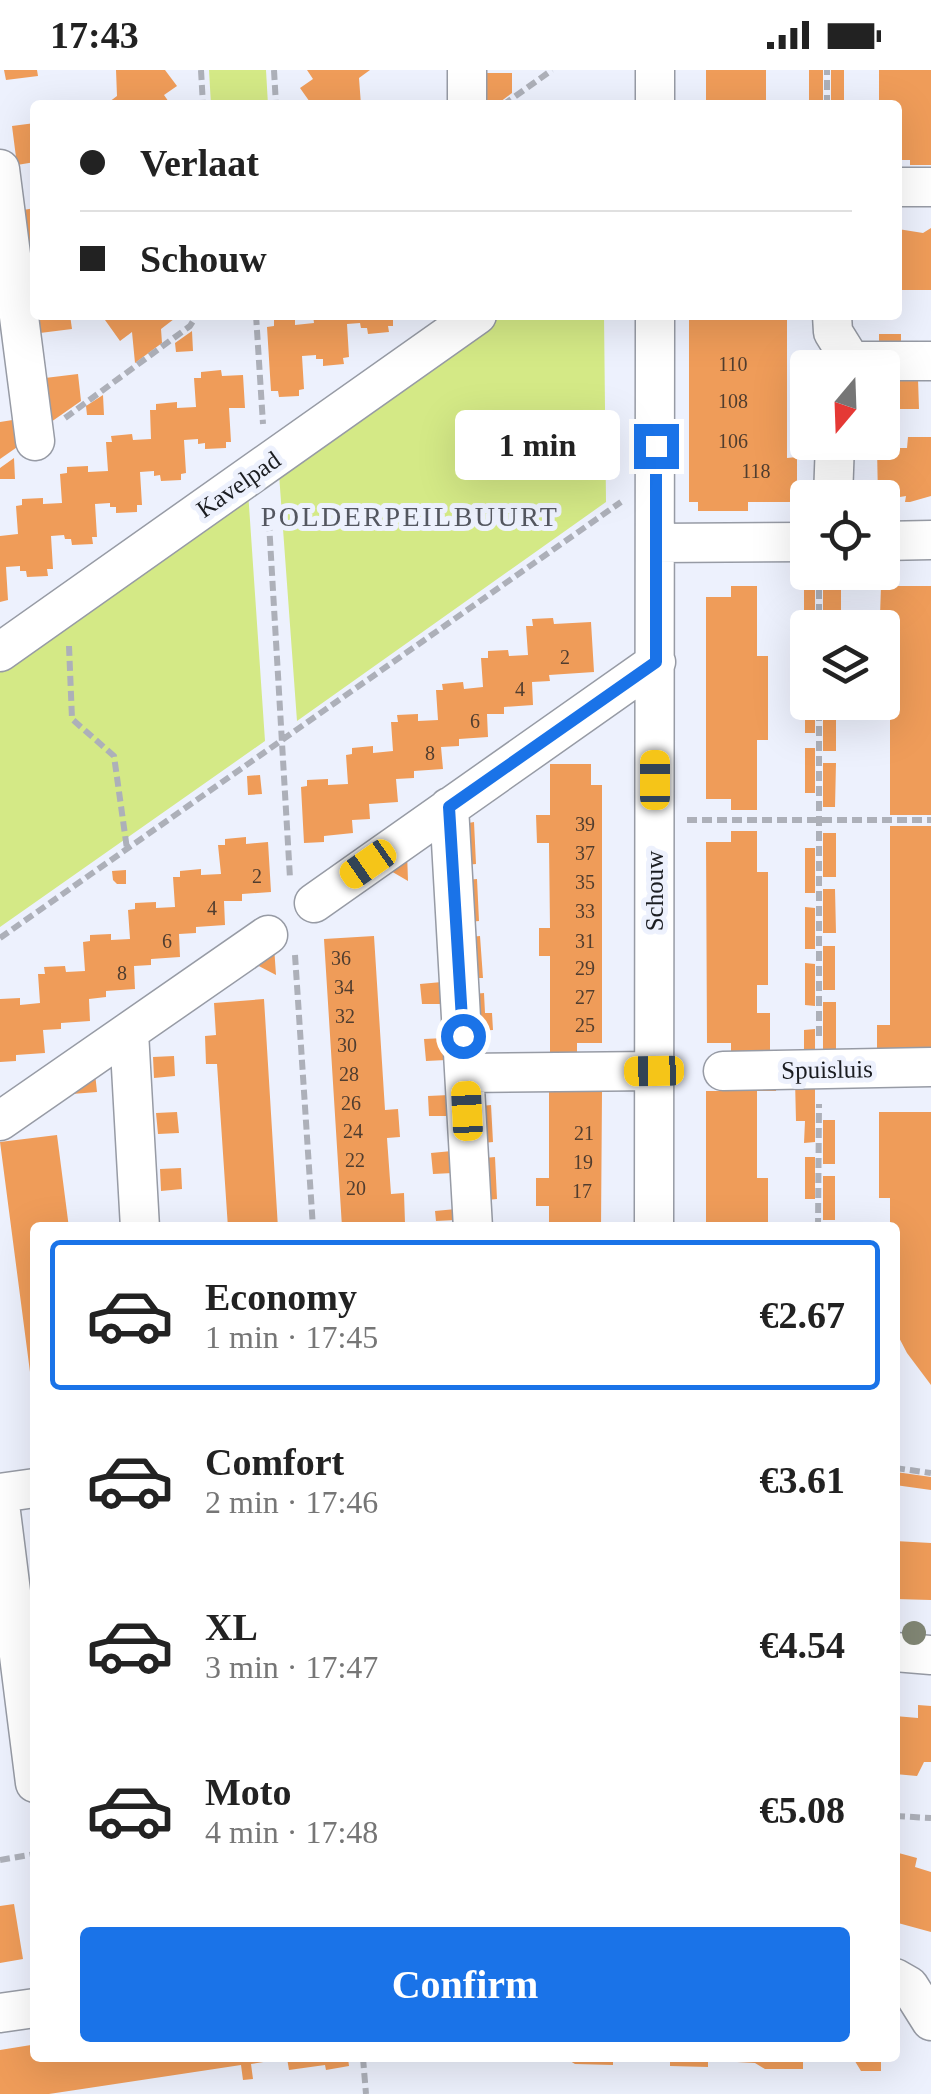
<!DOCTYPE html>
<html lang="en">
<head>
<meta charset="utf-8">
<style>
  :root { --surface:#fff; --page:#f6f6f6; --text:#222; --muted:#767676; --line:#e0e0e0; --accent:#1a73e8 }
  body { margin:0; font-family:"Times New Roman",serif; background:var(--page); color:var(--text); height:100vh; display:flex; flex-direction:column; font-size:38px; white-space:nowrap }
  * { box-sizing:border-box; margin:0 }
  p { font-size:32px; color:var(--muted) }
  .icon { flex:none; width:55px; height:55px; fill:none; stroke:currentColor; stroke-width:2; stroke-linecap:round; stroke-linejoin:round }
  .map { position:relative; flex:1; overflow:hidden }
  .side { position:absolute; left:30px; top:1152px; width:870px; height:840px; display:flex; flex-direction:column; background:var(--surface); border-radius:10px; box-shadow:0 10px 40px #0002 }
  .side>* { flex:none }
  .guide { position:absolute; left:30px; top:30px; width:872px; height:220px; border-radius:10px; box-shadow:0 10px 40px #0002; display:grid; align-content:center; height:220px; padding:0 50px; background:var(--surface) }
  .needle { width:65px; rotate:199deg }
  .controls { position:absolute; left:790px; top:280px; display:grid; gap:20px }
  .controls a { display:grid; place-items:center; width:110px; height:110px; border-radius:10px; background:var(--surface); box-shadow:0 10px 40px #0002; font-size:50px }
  .end { position:absolute; width:45px; height:45px; margin:-22px; border:12px solid #1a73e8; background:#fff; box-shadow:0 0 0 5px #fff }
  .from { border-radius:50% }
  .bubble { position:absolute; height:70px; border-radius:10px; background:var(--surface); box-shadow:0 10px 40px #0002; font-size:32px; font-weight:700; line-height:70px; text-align:center }
  .car { position:absolute; width:30px; height:60px; margin:-30px -15px; border-radius:12px; box-shadow:0 0 8px 2px #0007; background:linear-gradient(#f5c518 24%,#345 0 40%,#f5c518 0 76%,#345 0 86%,#f5c518 0) }
  .guide b { display:flex; align-items:center; gap:35px; height:95px; font-size:38px }
  .guide b+b { border-top:2px solid var(--line) }
  .guide i { width:25px; height:25px; background:var(--text) }
  ul { padding:18px 0 0; list-style:none }
  li { display:flex; align-items:center; gap:30px; height:150px; margin:0 20px 15px; padding:0 30px; border:5px solid transparent; border-radius:10px }
  li div { flex:1 }
  li b { display:block; font-size:38px }
  li em { font-style:normal; font-weight:700 }
  li.selected { border-color:var(--accent) }
  li>.icon { width:90px; height:90px; stroke-width:1.5 }
  .button { display:flex; gap:20px; margin-top:auto; padding:20px 50px }
  .button a { flex:1; height:115px; border-radius:10px; background:var(--accent); color:#fff; font-size:40px; font-weight:700; line-height:115px; text-align:center }
  .status { display:flex; justify-content:space-between; align-items:center; height:70px; padding:0 50px; background:var(--surface); direction:ltr }
  .status svg { height:28px; fill:currentColor }
  .map>svg:first-child { display:block }
  .green { fill:#d4e986 }
  .building { fill:#ef9c59 }
  .lines { fill:none; stroke-linecap:round; stroke-linejoin:round }
  .minor-casing { stroke:#979ba5; stroke-width:41 }
  .path { stroke:#adb0b9; stroke-width:6; stroke-dasharray:10 5; stroke-linecap:butt }
  .minor { stroke:#fff; stroke-width:38 }
  .tree { fill:#828775 }
  .route { stroke:#1a73e8; stroke-width:12 }
  .labels { text-anchor:middle; stroke-width:10; stroke-linejoin:round; paint-order:stroke }
  .number-label { font-size:20px; fill:#503d2f }
  .street-label { font-size:25px; fill:#1b1d21; stroke:#edf1fd }
  .neighbourhood-label { font-size:28px; letter-spacing:2.5px; fill:#545760; stroke:#edf1fd }
</style>
</head>
<body>
<div class="status"><b>17:43</b><svg viewBox="0 0 49 12"><path d="M0 12V9h3v3zM5 12V6h3v6zM10 12V3h3v9zM15 12V0h3v12zM26 1h20v11H26zM47 4h2v5h-2z"/></svg></div>
<div class="map">
<svg width="931" height="2024" viewBox="0 0 931 2024">
  <rect width="100%" height="100%" fill="#edf1fd"/>
  <path class="green" d="M209,0h57l2,35h-57z
    M502,245h102l2,187 -309,219 -18,-247z
    M248,421l17,250 -265,186v-261z"/>
  <path class="building" d="M4,0h33l1,6 -32,4z
    M116,0h49l12,16 -13,9 7,10h-66l12,-9z
    M307,0h63l-11,8 2,27h-49l-12,-17 13,-9z
    M706,0h60v35h-60z
    M809,0h14v33h-14z
    M831,0h13v35h-13z
    M879,0h52v95h-21v-5h-12v-55h-19z
    M481,3h31v20l-16,12h-15z
    M35,53v39l-18,3 -5,-39z
    M35,138v40l-7,1 -5,-39z
    M931,158v62h-33v-61l25,4z
    M37,245h33l2,14 -32,4z
    M112,245h62v4l-13,10 1,14 -27,20 -3,-31 -12,9 -15,-21z
    M313,245h80v11h-5l1,6 -21,2 -1,-6h-6l-1,-5 -13,1 2,33 -6,1 1,6 -21,2v-7h-7v-4l-14,1 2,33 -5,1v6l-20,1 -1,-6h-7l-4,-64 7,-1v-7l21,-1v7l19,-2z
    M689,245h98v143l10,-1v45h-49v9h-50v-9h-9z
    M192,261l1,20 -17,1 -1,-9z
    M879,264h22v13h-22z
    M221,300l1,6 21,-1 2,33h-16l2,34h-5v6l-21,1v-6l-7,1v-5l-14,1 2,33 -5,1v6l-20,1 -1,-6 -6,1v-5l-14,1 2,33h-5v7l-21,1v-6h-6v-4l-15,1 2,33h-5l1,7 -21,1 -1,-6h-6l-1,-4 -13,1 2,33h-6l1,7 -21,1 -1,-6h-6v-5l-14,1 2,33 -8,2v-66l18,-2 -2,-28 6,-1v-6l21,-1v6l19,-1 -2,-29 7,-1v-6l21,-1v6l20,-1 -2,-29h6l-1,-6 21,-2 1,6 18,-1 -1,-29h6v-6l21,-2v6l19,-1 -2,-29h7v-6z
    M78,304l3,27 -30,21 -6,-44z
    M882,309h36l1,30h-37z
    M103,325l1,20h-17l-1,-9z
    M19,349l4,24 -23,16v-37z
    M908,367h23v59l-21,6h-5l1,-6 -24,4 -4,-2 -1,-50h30z
    M14,388l1,21h-15v-11z
    M731,516h26v70h11v84h-11v70h-26v-11h-25v-202h25z
    M804,516h11v25l-11,1z
    M823,516h18v30h-6v12h-12z
    M881,516h50v229h-41v-199h-10z
    M553,548l1,6 37,-2 3,50 -45,3 1,6 -18,1 1,23 -29,2v7h-17l1,23 -29,2v7l-18,1 2,22 -29,2v7l-18,1 2,23 -29,2 1,15 -18,1 1,13 -29,3v6l-20,1 -3,-56 6,-1v-6l21,-1v6l20,-1 -2,-29 6,-1v-6l21,-2v7l20,-2 -2,-29h7l-1,-7 21,-1v7l20,-1 -2,-30h7l-1,-6 21,-2 1,7 19,-2 -2,-29h7v-7l20,-1 1,6 19,-1 -2,-29h7l-1,-7z
    M805,632h10v31h-10z
    M823,637h13v44h-13z
    M805,678h10v45h-10z
    M823,693h13l-1,44h-12z
    M550,694h41v21h11v258h-25v11h-27v-98h-11v-28h11l-1,-85h-12l-1,-28h14z
    M260,705l2,19 -14,1 -1,-19z
    M474,752l2,42 -11,1 -2,-41z
    M890,756h41v228h-54v-29h13z
    M731,761h26v41h11v113h-11v28h13v41h-39v-11h-24l-1,-201h25z
    M823,763h13v44h-13z
    M246,767v7l22,-2 3,50 -29,2v7h-18l1,24 -29,2v6l-17,1 1,23 -29,2v6l-17,1 1,23 -29,2v6l-17,2 1,22 -29,2v6l-18,1 2,23 -29,2v6l-16,1v-63l20,-1v7l20,-2 -2,-29h7l-1,-7 21,-1 1,6 19,-1 -2,-29 7,-1v-6l21,-1v6l19,-1 -2,-29 7,-1v-6l21,-1v6l19,-1 -2,-30h7v-6l21,-2v6l20,-1 -3,-29h7v-6z
    M805,778h10v45h-10z
    M407,782l1,29 -24,-14z
    M126,800v14h-9l-4,-4 -1,-9z
    M477,809l2,42 -10,1 -3,-42z
    M823,819h12l1,44h-13z
    M805,837l10,1v41h-10z
    M374,866l11,174 13,-1 2,28 -13,1 4,56 13,-1 1,30 -63,4 -18,-288z
    M480,866l3,42h-10l-3,-41z
    M274,876l2,29 -25,-13z
    M823,876h12v44h-12z
    M805,893l10,1v42l-10,-1z
    M442,912l1,22h-21l-2,-20z
    M484,923l1,20h7l1,17 -17,1 -3,-37z
    M264,929l14,229h-50l-11,-164h-11l-1,-28 11,-1 -2,-32z
    M823,932h13v52h-13z
    M815,959v25h-11v-24z
    M445,968l1,22 -20,1 -2,-22z
    M174,986l1,20 -21,2 -1,-21z
    M95,1003l2,19 -25,2 -2,-3z
    M549,1010h28l-1,11 26,1 -1,136h-52v-22h-13v-28h13z
    M731,1010h45v11h-19v87h11v50h-62v-137h25z
    M795,1010h20v62l-11,1 1,-22h-9z
    M449,1025l1,21h-21l-1,-20z
    M491,1035l2,37 -10,1 -2,-37z
    M177,1042l2,21 -21,1 -2,-21z
    M879,1042h52v273l-24,-32 -12,-23v-102h-5v-30h-11z
    M823,1050h12v44h-12z
    M57,1065l12,93h-34l-2,167 -33,-253z
    M452,1081l1,22 -20,1 -2,-21z
    M495,1087l2,42 -10,1 -3,-42z
    M805,1087h10v42h-10z
    M181,1098l1,21 -21,2 -1,-22z
    M823,1106h12v44h-12z
    M456,1139v11l-20,1 -1,-10z
    M896,1402l35,5v13l-36,-5z
    M895,1471l36,2v57l-36,-1z
    M918,1635l13,1v56h-7l-7,14 -22,-2v-58l23,2z
    M895,1782l22,6 -2,9 16,5v60l-33,-9 2,-7 -5,-1z
    M14,1834l9,55 -23,4v-57z
    M31,1975l2,13 243,2 -25,4 2,15 -10,1 -2,-15 -192,29h-49v-44z
    M287,1988h61l1,8 -23,4 -1,-5 -36,5z
    M480,1988h38v4l-38,-1z
    M565,1988h48v7l-38,-1z
    M670,1988h133v11h-38l-10,-6 -18,-1 -29,-1v6l-38,-1z
    M853,1988h28v13h-20z"/>
  <g class="lines">
    <g class="minor-casing">
      <path id="minor" d="M467,0v35
        M655,35v-35
        M0,99l35,272
        M898,117h33
        M832,245l1,17 18,29 -4,7
        M851,291h80
        M833,428l2,-56
        M882,471l49,-1
        M656,473l152,-1
        M0,582l477,-337
        M449,737l24,421
        M314,833l342,-241
        M129,962l11,196
        M723,1001l208,-4
        M465,1003l189,-2
        M0,1051l268,-186
        M654,1158l1,-913
        M0,1423l35,-5
        M0,1434l35,279
        M895,1582l36,3
        M895,1908l14,8 22,35
        M0,1943l35,-5"/>
    </g>
    <path class="path" d="M201,0l2,35
      M274,0l2,35
      M503,35l49,-35
      M827,35v-35
      M256,245l7,109
      M65,348l125,-92 7,-11
      M268,436l22,372
      M819,504v54
      M69,576l3,73 42,37 13,93
      M687,750h244
      M0,868l621,-436
      M295,885l18,273
      M819,966v-334
      M384,1158l53,-3
      M818,1158l1,-124
      M895,1398l36,5
      M895,1746l36,2
      M0,1790l35,-6
      M363,1988l3,36"/>
    <use href="#minor" class="minor"/>
  </g>
  <circle class="tree" cx="914" cy="1563" r="12"/>
  <g class="lines">
    <path class="route" d="M463,966l-14,-229 207,-145v-216"/>
  </g>
  <g class="labels">
    <g class="number-label">
      <text x="733" y="301">110</text>
      <text x="733" y="338">108</text>
      <text x="733" y="378">106</text>
      <text x="756" y="408">118</text>
      <text x="565" y="594">2</text>
      <text x="520" y="626">4</text>
      <text x="475" y="658">6</text>
      <text x="430" y="690">8</text>
      <text x="585" y="761">39</text>
      <text x="585" y="790">37</text>
      <text x="257" y="813">2</text>
      <text x="585" y="819">35</text>
      <text x="212" y="845">4</text>
      <text x="585" y="848">33</text>
      <text x="167" y="878">6</text>
      <text x="585" y="878">31</text>
      <text x="341" y="895">36</text>
      <text x="585" y="905">29</text>
      <text x="122" y="910">8</text>
      <text x="344" y="924">34</text>
      <text x="585" y="934">27</text>
      <text x="345" y="953">32</text>
      <text x="585" y="962">25</text>
      <text x="347" y="982">30</text>
      <text x="349" y="1011">28</text>
      <text x="351" y="1040">26</text>
      <text x="353" y="1068">24</text>
      <text x="584" y="1070">21</text>
      <text x="355" y="1097">22</text>
      <text x="583" y="1099">19</text>
      <text x="356" y="1125">20</text>
      <text x="582" y="1128">17</text>
    </g>
    <g class="street-label">
      <text transform="translate(238 414) rotate(-35)" y="9">Kavelpad</text>
      <text transform="translate(654 821) rotate(-90)" y="9">Schouw</text>
      <text transform="translate(827 999) rotate(-1)" y="9">Spuisluis</text>
    </g>
    <g class="neighbourhood-label">
      <text x="410" y="456">POLDERPEILBUURT</text>
    </g>
  </g>
</svg>
<div class="controls">
<a><svg class="needle" viewBox="-14 -14 28 28"><path d="M0-13l5 13h-10z" fill="#e53935"/><path d="M0 13l5-13h-10z" fill="#767676"/></svg></a>
<a><svg class="icon" aria-label="locate" viewBox="0 0 24 24"><circle cx="12" cy="12" r="6"/><path d="M12 2v4M12 18v4M2 12h4M18 12h4"/></svg></a>
<a><svg class="icon" aria-label="layers" viewBox="0 0 24 24"><path d="M12 4l9 5-9 5-9-5zM3 14l9 5 9-5"/></svg></a>
</div>
<i class="end from" style="left:463px;top:966px"></i>
<i class="end" style="left:656px;top:376px"></i>
<div class="bubble" style="left:455px;top:340px;width:165px">1 min</div>
<i class="car" style="left:655px;top:710px;rotate:0deg"></i>
<i class="car" style="left:368px;top:794px;rotate:235deg"></i>
<i class="car" style="left:654px;top:1001px;rotate:269deg"></i>
<i class="car" style="left:467px;top:1041px;rotate:357deg"></i>
<div class="guide">
<b><i class="from"></i>Verlaat</b>
<b><i></i>Schouw</b>
</div>
<section class="side">
<ul>
<li class="selected"><svg class="icon" aria-label="car" viewBox="0 0 24 24"><path d="M5 17H2v-5l4-1 3-4h7l3 4 3 1v5h-3M9 17h6M6 11h13"/><circle cx="7" cy="17" r="2"/><circle cx="17" cy="17" r="2"/></svg><div><b>Economy</b><p>1 min · 17:45</p></div><em>€2.67</em></li>
<li><svg class="icon" aria-label="car" viewBox="0 0 24 24"><path d="M5 17H2v-5l4-1 3-4h7l3 4 3 1v5h-3M9 17h6M6 11h13"/><circle cx="7" cy="17" r="2"/><circle cx="17" cy="17" r="2"/></svg><div><b>Comfort</b><p>2 min · 17:46</p></div><em>€3.61</em></li>
<li><svg class="icon" aria-label="car" viewBox="0 0 24 24"><path d="M5 17H2v-5l4-1 3-4h7l3 4 3 1v5h-3M9 17h6M6 11h13"/><circle cx="7" cy="17" r="2"/><circle cx="17" cy="17" r="2"/></svg><div><b>XL</b><p>3 min · 17:47</p></div><em>€4.54</em></li>
<li><svg class="icon" aria-label="car" viewBox="0 0 24 24"><path d="M5 17H2v-5l4-1 3-4h7l3 4 3 1v5h-3M9 17h6M6 11h13"/><circle cx="7" cy="17" r="2"/><circle cx="17" cy="17" r="2"/></svg><div><b>Moto</b><p>4 min · 17:48</p></div><em>€5.08</em></li>
</ul>
<div class="button"><a>Confirm</a></div>
</section>
</div>
</body>
</html>
